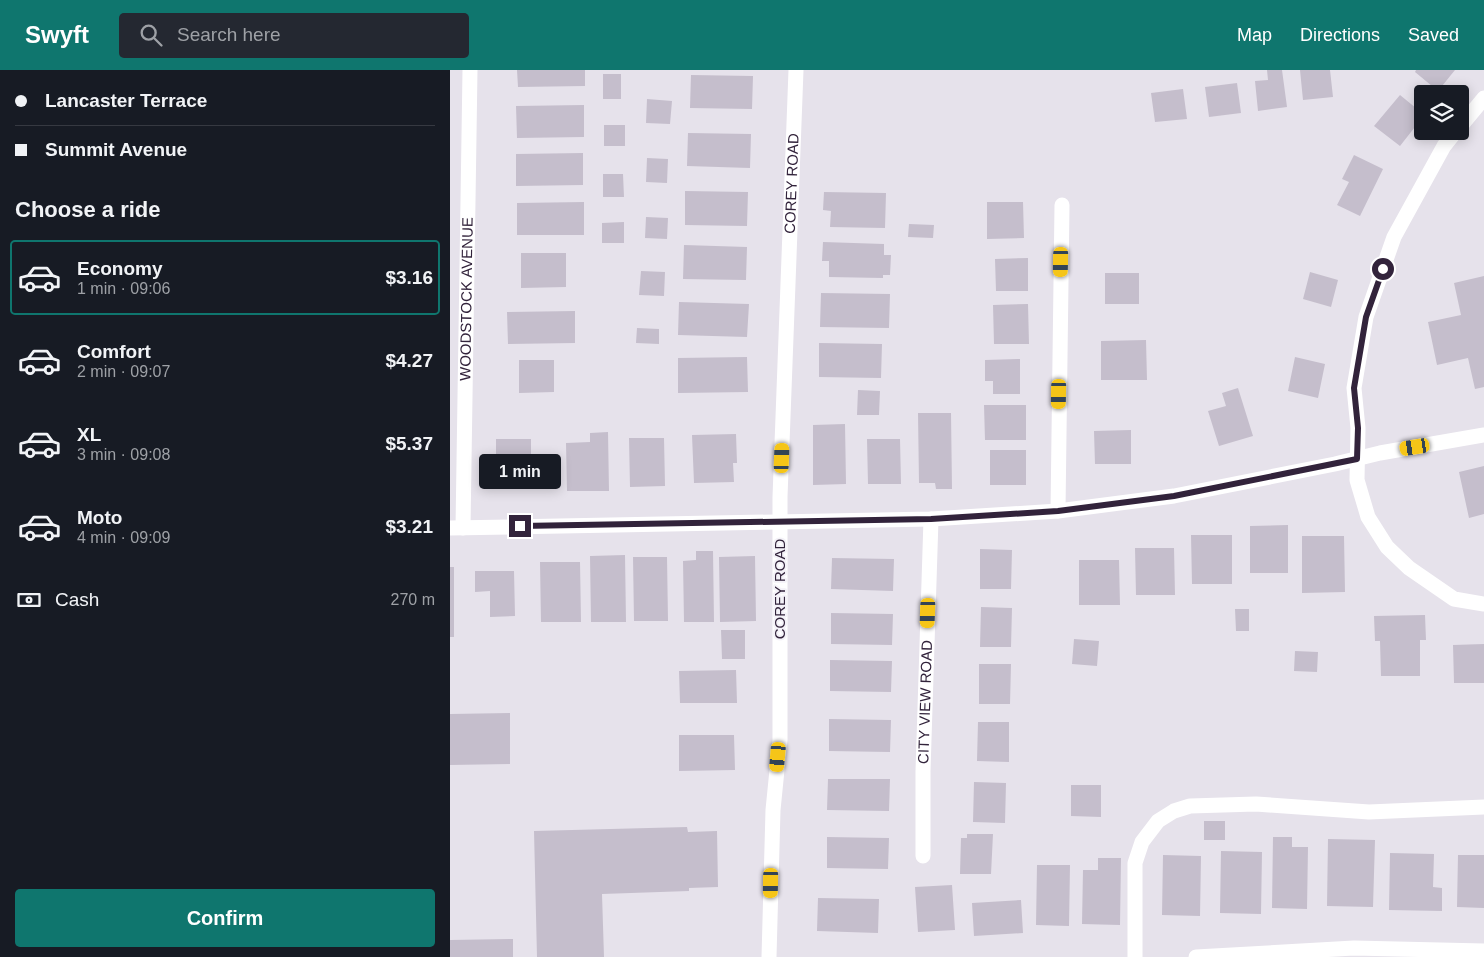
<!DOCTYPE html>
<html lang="en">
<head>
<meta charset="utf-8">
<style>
  :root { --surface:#171b24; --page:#242831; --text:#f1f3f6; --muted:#9ea1a6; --line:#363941; --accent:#0f766e }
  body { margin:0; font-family:Arial,sans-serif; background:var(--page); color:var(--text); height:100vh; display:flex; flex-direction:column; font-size:19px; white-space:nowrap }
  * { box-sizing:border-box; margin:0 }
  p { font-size:16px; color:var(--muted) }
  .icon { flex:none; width:28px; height:28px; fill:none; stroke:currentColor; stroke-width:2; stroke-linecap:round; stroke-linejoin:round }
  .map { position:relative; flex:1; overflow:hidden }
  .drawer { display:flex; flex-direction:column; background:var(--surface); width:450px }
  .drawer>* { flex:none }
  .banner { display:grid; align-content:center; height:110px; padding:0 15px; background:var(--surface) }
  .buttons { position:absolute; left:964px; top:15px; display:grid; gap:10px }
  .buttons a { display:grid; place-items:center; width:55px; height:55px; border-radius:5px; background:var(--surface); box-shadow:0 2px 12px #0003; font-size:25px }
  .end { position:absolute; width:22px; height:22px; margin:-11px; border:6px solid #32233b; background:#fff; box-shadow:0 0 0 2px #fff }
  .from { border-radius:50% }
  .bubble { position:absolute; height:35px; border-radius:5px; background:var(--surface); box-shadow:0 2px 12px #0003; font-size:16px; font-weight:700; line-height:35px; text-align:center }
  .car { position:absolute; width:15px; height:30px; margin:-15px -8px; border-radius:6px; box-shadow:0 0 4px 1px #0007; background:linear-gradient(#f5c518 24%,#345 0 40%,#f5c518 0 76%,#345 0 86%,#f5c518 0) }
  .banner b { display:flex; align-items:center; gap:18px; height:48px; font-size:19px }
  .banner b+b { border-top:1px solid var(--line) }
  .banner i { width:12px; height:12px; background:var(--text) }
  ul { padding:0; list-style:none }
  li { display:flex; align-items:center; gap:15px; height:75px; margin:0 10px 8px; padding:0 5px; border:2px solid transparent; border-radius:5px }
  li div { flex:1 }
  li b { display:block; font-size:19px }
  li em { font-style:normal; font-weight:700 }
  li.on { border-color:var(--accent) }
  li>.icon { width:45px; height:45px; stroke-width:1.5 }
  h2 { padding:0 15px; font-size:22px; line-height:60px }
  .pay { display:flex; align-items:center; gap:12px; height:55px; padding:0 15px; font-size:19px }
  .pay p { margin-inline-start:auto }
  .primary-button { display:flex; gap:10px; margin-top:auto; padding:10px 15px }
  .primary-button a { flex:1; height:58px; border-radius:5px; background:var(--accent); color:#fff; font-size:20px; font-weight:700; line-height:58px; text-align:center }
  header { display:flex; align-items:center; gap:30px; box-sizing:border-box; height:70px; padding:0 25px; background:var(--accent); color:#fff }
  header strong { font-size:24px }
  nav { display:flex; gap:28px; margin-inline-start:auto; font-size:18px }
  .search { width:350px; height:45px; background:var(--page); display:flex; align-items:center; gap:12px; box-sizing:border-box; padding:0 18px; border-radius:5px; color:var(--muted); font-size:19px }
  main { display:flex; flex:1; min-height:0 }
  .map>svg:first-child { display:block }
  .building { fill:#c5becc }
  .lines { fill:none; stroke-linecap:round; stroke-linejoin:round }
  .minor { stroke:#fff; stroke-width:15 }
  .route { stroke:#32233b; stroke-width:6 }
  .labels { text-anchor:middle; stroke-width:4; stroke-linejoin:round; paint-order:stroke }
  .street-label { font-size:15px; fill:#32233b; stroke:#f4f2f8 }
</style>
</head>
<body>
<header>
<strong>Swyft</strong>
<div class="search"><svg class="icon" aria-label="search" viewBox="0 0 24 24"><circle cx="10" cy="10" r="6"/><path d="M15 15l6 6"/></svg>Search here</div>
<nav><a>Map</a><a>Directions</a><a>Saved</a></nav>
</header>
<main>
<section class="drawer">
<div class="banner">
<b><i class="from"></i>Lancaster Terrace</b>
<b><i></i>Summit Avenue</b>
</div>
<h2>Choose a ride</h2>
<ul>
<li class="on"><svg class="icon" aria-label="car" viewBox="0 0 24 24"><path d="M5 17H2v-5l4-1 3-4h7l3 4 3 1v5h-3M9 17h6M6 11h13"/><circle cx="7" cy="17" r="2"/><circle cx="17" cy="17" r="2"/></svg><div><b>Economy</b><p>1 min · 09:06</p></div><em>$3.16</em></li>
<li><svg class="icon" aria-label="car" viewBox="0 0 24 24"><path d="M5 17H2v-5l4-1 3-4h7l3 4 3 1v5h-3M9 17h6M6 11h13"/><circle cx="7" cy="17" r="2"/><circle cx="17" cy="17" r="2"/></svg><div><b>Comfort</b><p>2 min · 09:07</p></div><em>$4.27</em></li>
<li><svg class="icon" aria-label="car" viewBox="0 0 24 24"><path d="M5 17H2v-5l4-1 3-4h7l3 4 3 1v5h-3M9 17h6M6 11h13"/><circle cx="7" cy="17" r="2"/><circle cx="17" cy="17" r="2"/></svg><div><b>XL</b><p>3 min · 09:08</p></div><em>$5.37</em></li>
<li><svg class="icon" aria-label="car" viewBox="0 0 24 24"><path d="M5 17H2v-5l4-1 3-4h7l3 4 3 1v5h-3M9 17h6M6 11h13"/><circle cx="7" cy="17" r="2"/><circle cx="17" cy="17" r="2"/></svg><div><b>Moto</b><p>4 min · 09:09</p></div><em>$3.21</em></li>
</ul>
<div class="pay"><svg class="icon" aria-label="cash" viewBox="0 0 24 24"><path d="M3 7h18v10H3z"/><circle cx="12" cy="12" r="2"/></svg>Cash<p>270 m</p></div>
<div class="primary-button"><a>Confirm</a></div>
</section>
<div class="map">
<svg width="1034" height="887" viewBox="0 0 1034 887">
  <rect width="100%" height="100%" fill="#e6e2eb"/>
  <path class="building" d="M67,0h68v16l-67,1z
    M817,0h15l5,37 -29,4 -3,-30 13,-1z
    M850,0h30l3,27 -30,3z
    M966,0h39l-17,21 -23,-19z
    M153,4h18v25h-18z
    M241,5l62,1 -1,33 -62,-1z
    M787,13l4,30 -32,4 -4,-30z
    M733,19l4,30 -32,3 -4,-29z
    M950,25l22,18v5l-22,28 -26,-20z
    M197,29l25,2 -2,23 -24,-1z
    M134,35v32l-67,1 -1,-32z
    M154,55h21v21h-21z
    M238,63l63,1 -1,34 -63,-2z
    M133,83v32l-67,1v-32z
    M904,85l29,14 -23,47 -23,-11 12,-23 -7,-3z
    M197,88l21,1 -1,24 -21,-1z
    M153,104h20l1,23h-21z
    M235,121l63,1 -1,34 -62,-1z
    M374,122l62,1 -1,35 -55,-1 1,-16 -8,-1z
    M134,132v33h-67v-32z
    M537,132h36l1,36 -37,1z
    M196,147l22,1 -1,21 -22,-1z
    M174,152v21h-22v-20z
    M459,154l25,1 -1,13 -25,-1z
    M373,172l61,2v11h7l-1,20h-7v3l-54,-1v-16h-7z
    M234,175l63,2 -1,33 -63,-1z
    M71,183h45v34l-45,1z
    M578,188v33h-32l-1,-32z
    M191,201l24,1 -1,24 -25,-1z
    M860,202l28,8 -7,27 -28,-8z
    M655,203h34v31h-34z
    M1034,206v111l-9,2 -7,-31 -31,7 -9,-43 33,-7 -7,-32z
    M371,223l69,1 -1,34 -69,-1z
    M229,232l70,2 -2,33 -69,-2z
    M578,234l1,40h-35l-1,-39z
    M125,241v32l-67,1 -1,-32z
    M187,258l22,1v15l-23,-1z
    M696,270l1,40h-46v-39z
    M369,273l63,1 -1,34 -62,-1z
    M297,287l1,35 -70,1v-35z
    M845,287l30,7 -7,34 -30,-7z
    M570,289v35h-27v-13h-8v-21z
    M69,290h35v32l-35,1z
    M788,318l15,48 -34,10 -11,-35 18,-5 -4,-13z
    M408,320l22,1 -1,24h-22z
    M534,335h42v35h-41z
    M468,343h33l1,76h-16l-1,-6h-16z
    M395,354l1,60 -33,1v-60z
    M681,360v34h-36l-1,-33z
    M158,362l1,59h-42l-1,-48 24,-1v-9z
    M286,364l1,29h-4l1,19 -40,1 -2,-48z
    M179,368h35l1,48 -35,1z
    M46,369h35v50h-35z
    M417,369h33l1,45h-33z
    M540,380h36v35h-36z
    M1034,396v48l-15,4 -10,-46z
    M838,455v48h-38v-47z
    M741,465h41v49h-40z
    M852,466h42l1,56 -43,1z
    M685,478h39l1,47h-39z
    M530,479l32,1 -1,39h-31z
    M246,481h17l1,71h-30l-1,-61 13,-1z
    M175,485l1,67h-35l-1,-66z
    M305,486l1,65 -36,1 -1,-65z
    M183,487h34l1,64h-34z
    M382,488l62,1 -1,32 -62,-2z
    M629,490h40l1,45h-41z
    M90,492h40l1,60h-40z
    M0,497h4v70h-4z
    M25,501h39l1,45 -25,1v-26l-15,1z
    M531,537l31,1 -1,39h-31z
    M785,539h14v22h-13z
    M381,543l62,1 -1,31 -61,-1z
    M975,545l1,25h-6v36h-39l-1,-35h-5l-1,-25z
    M271,560h24v29h-23z
    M624,569l25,2 -2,25 -25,-2z
    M1034,574v39h-30l-1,-38z
    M845,581l23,1 -1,20 -23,-1z
    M380,590l62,1 -1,31 -61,-1z
    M529,594h32l-1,40h-31z
    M286,600l1,33h-57l-1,-32z
    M60,643v51l-60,1v-51z
    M379,649l62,1 -1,32 -61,-1z
    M528,652h31v40l-32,-1z
    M229,665h55l1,35 -56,1z
    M378,709h62l-1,32 -62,-1z
    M524,712l32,1 -1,40 -32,-1z
    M621,715h30v32l-30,-1z
    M754,751h21v19h-21z
    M237,757l1,5 29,-1 1,56 -29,1v3l-87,3 2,63h-67l-3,-126z
    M517,764h26l-2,40h-31l1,-36h6z
    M377,767l62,1 -1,31 -61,-1z
    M823,767h19v10h16l-1,62 -35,-1z
    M878,769l47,1 -2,67 -46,-1z
    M771,781l41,1 -1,62 -41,-1z
    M940,783l44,1 -1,33 9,1v23l-53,-1z
    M713,785l38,1 -1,60 -38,-1z
    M1008,785h26v53l-27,-1z
    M648,788h23l-1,67 -38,-1 1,-54h15z
    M587,795h33l-1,61 -33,-1z
    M502,815l3,45 -37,2 -3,-45z
    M368,828l61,1 -1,34 -61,-2z
    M571,830l2,33 -49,3 -2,-33z
    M63,869v18h-63v-17z"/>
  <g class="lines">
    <g class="minor">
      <path d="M1010,57l24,-29"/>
      <path d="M1006,61l-12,15 -50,91 -28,80 -12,71 4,40 -1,52 11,37 19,30 22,21 45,31 30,5"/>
      <path d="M608,441l4,-306"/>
      <path d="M0,458l481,-9 127,-8 116,-15 161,-32 45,-11 104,-18"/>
      <path id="s1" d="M13,458l7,-458"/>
      <path id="s2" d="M473,786v-85l8,-252"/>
      <path id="s3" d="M319,887l4,-147 7,-70v-243l16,-427"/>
      <path d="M685,887v-94l7,-21 16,-21 16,-10 16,-5 66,-2 113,8 115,-5"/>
      <path d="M746,887l158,-9 130,3"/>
    </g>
  </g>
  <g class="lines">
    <path class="route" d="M70,456l411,-7 127,-8 116,-15 183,-37 1,-31 -4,-40 12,-71 17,-48"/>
  </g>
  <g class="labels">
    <g class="street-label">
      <text dy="5" stroke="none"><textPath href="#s3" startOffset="774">COREY ROAD</textPath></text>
      <text dy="5" stroke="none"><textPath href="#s1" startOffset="229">WOODSTOCK AVENUE</textPath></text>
      <text transform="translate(330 519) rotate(-90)" y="5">COREY ROAD</text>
      <text dy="5" stroke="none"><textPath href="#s2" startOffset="154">CITY VIEW ROAD</textPath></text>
    </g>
  </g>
</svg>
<div class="buttons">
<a><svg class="icon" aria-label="layers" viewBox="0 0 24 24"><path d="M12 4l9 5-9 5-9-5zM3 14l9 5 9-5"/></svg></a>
</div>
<i class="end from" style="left:933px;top:199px"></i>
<i class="end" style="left:70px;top:456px"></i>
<div class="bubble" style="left:29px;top:384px;width:82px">1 min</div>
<i class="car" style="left:611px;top:192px;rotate:181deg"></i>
<i class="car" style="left:609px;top:324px;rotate:181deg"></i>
<i class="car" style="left:965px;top:377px;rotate:261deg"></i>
<i class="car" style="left:332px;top:388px;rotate:2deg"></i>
<i class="car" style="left:478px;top:543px;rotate:182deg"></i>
<i class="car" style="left:328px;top:687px;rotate:185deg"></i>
<i class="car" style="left:321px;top:813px;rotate:181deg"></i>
</div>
</main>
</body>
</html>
